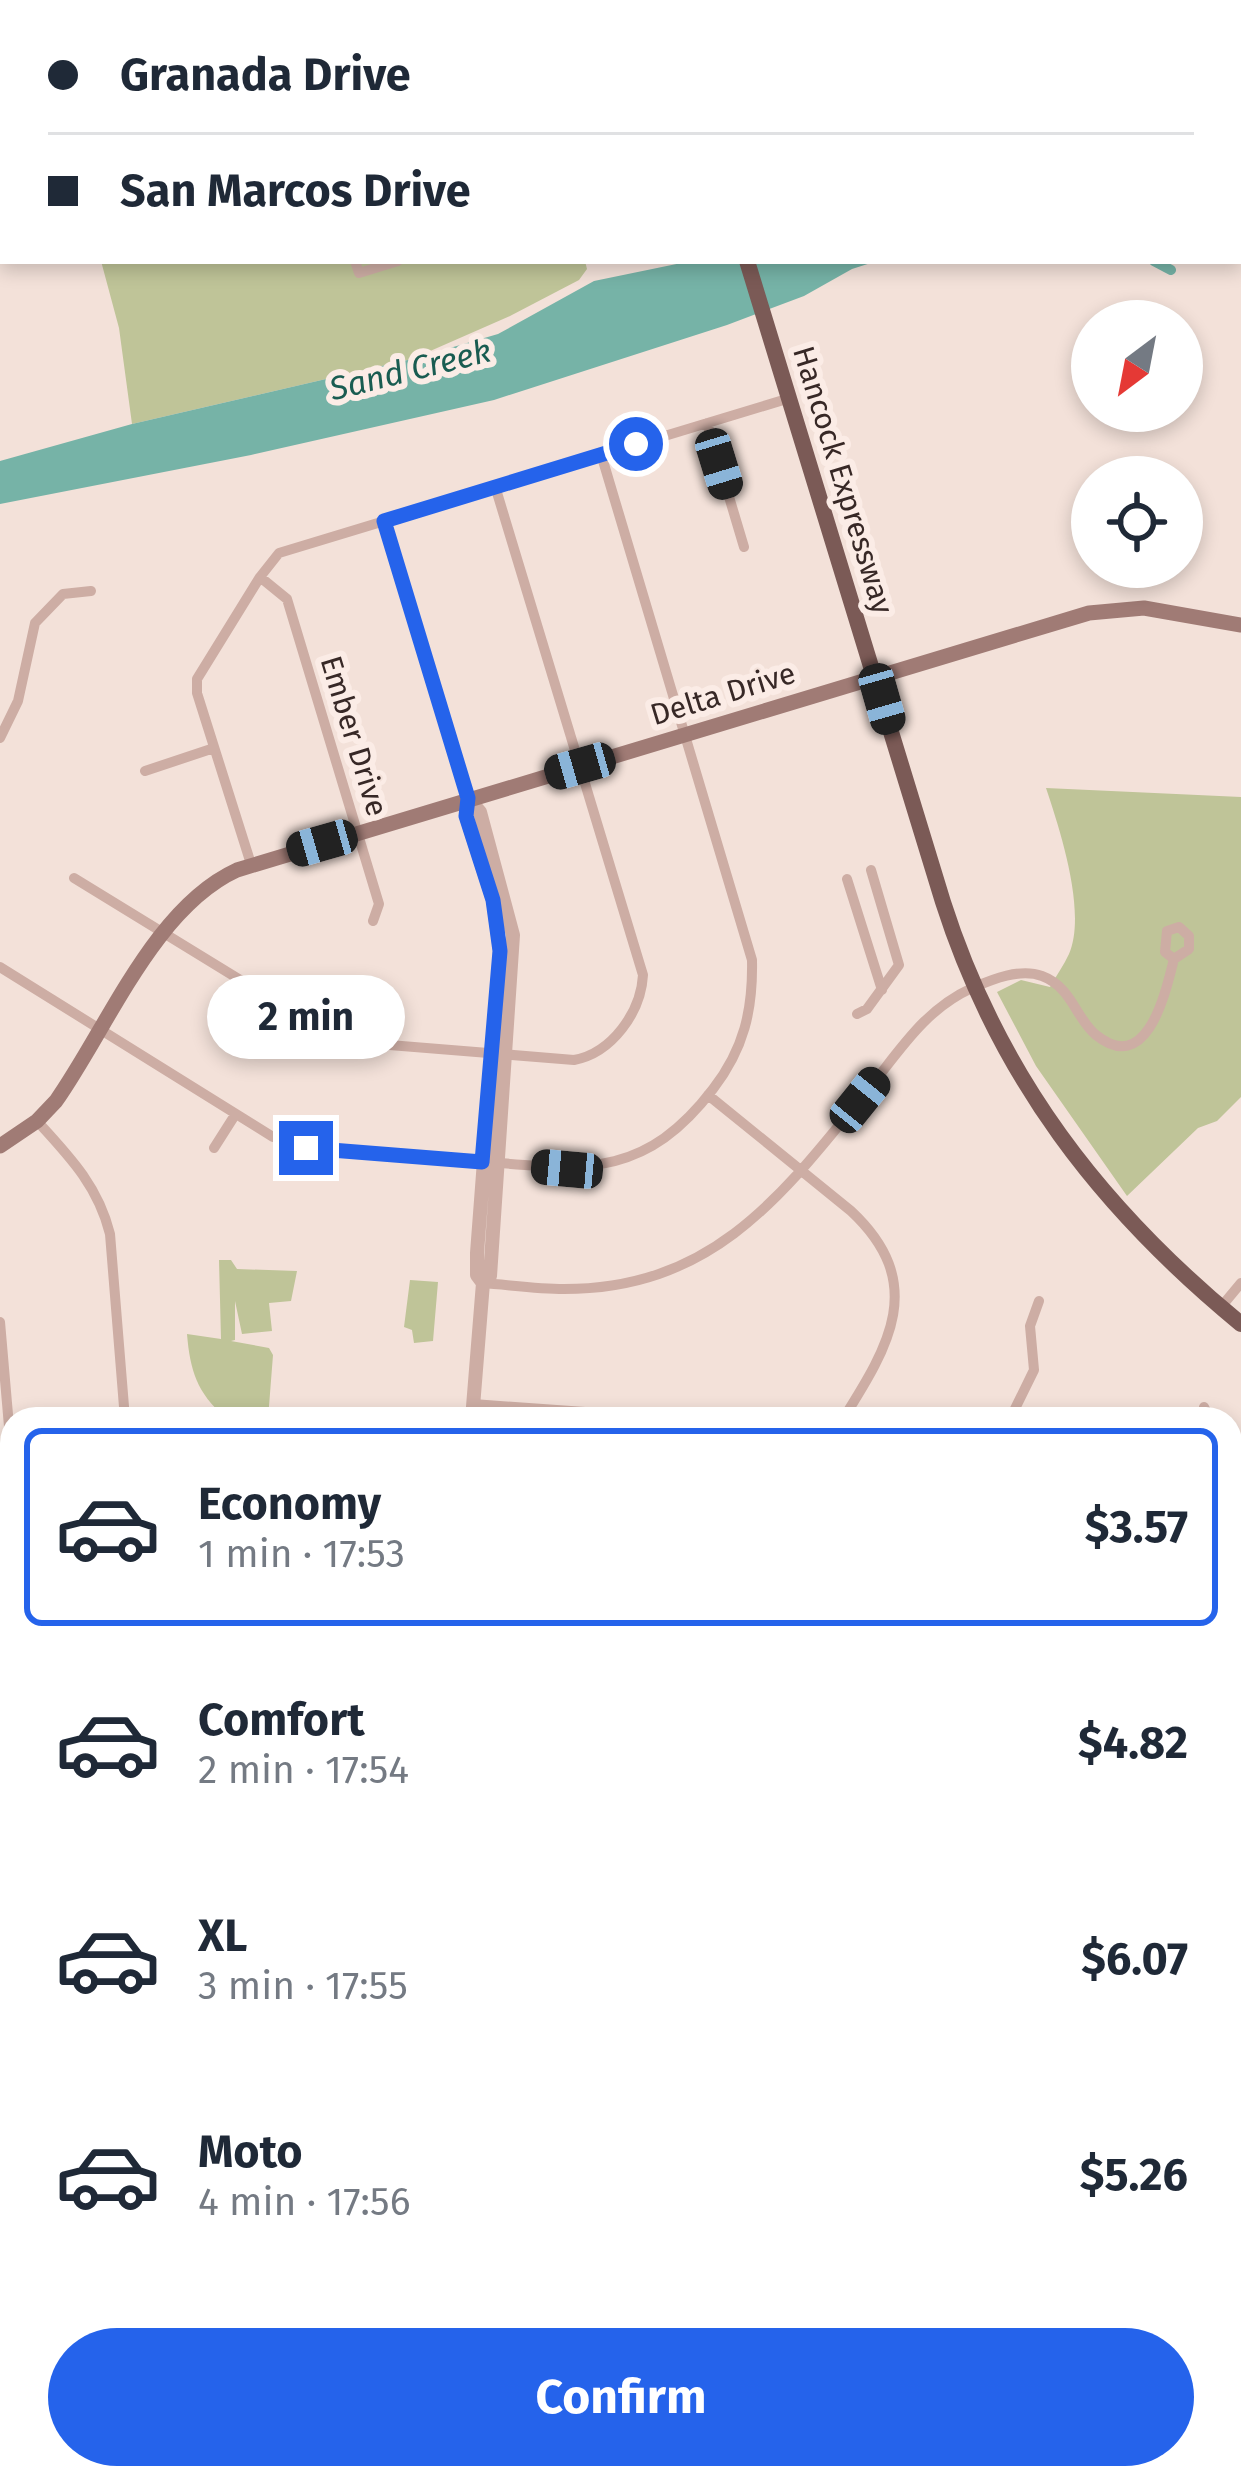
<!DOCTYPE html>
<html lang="en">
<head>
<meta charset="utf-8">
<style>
  :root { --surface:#fff; --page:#f6f6f7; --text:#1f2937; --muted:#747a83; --line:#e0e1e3; --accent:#2563eb }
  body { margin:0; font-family:"Fira Sans",sans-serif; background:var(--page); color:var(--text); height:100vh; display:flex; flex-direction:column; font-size:45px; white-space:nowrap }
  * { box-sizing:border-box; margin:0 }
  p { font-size:39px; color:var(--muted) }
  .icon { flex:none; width:66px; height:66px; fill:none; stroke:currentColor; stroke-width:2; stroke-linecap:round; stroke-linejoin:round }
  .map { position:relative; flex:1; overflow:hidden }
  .details { position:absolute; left:0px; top:1407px; width:1242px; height:1083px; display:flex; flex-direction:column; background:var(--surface); border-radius:36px 36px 0 0; box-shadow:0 6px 18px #0003 }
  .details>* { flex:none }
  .guide { position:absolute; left:0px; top:0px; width:1242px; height:264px; box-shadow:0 6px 18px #0003; display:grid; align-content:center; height:264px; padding:0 48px; background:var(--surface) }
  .needle { width:78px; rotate:212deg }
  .fabs { position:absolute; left:1071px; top:300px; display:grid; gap:24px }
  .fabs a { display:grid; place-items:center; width:132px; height:132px; border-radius:50%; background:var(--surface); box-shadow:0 6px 18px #0003; font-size:60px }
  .end { position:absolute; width:54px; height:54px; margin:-27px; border:15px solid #2563eb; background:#fff; box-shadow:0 0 0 6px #fff }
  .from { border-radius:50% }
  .bubble { position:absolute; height:84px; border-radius:42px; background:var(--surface); box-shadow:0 6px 18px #0003; font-size:39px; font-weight:700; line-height:84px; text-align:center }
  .car { position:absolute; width:36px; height:72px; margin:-36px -18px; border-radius:15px; box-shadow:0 0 9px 3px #0007; background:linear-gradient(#222 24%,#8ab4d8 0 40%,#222 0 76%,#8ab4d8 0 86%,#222 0) }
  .guide b { display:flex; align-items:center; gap:42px; height:114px; font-size:45px }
  .guide b+b { border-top:3px solid var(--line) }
  .guide i { width:30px; height:30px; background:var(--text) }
  ul { padding:21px 0 0; list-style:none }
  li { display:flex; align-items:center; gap:36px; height:198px; margin:0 24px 18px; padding:0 24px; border:6px solid transparent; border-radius:18px }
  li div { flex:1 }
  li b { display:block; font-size:45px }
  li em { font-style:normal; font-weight:700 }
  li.on { border-color:var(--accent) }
  li>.icon { width:108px; height:108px; stroke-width:1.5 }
  .action { display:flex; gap:24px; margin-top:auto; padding:24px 48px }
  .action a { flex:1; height:138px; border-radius:72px; background:var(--accent); color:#fff; font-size:48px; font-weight:700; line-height:138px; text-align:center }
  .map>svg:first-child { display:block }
  .green { fill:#bfc498 }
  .water { fill:#76b3a7 }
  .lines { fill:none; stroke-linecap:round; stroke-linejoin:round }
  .canal { stroke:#76b3a7; stroke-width:10 }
  .minor { stroke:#cdada4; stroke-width:10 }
  .tertiary { stroke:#cdada4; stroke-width:14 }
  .secondary { stroke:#a07b75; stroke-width:15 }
  .primary { stroke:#7b5a56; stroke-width:16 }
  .route { stroke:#2563eb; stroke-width:15 }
  .labels { text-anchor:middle; stroke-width:12; stroke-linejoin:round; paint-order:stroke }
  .street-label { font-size:30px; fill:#372826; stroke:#fbece6 }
  .water-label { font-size:33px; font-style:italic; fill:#195c51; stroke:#fbece6 }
</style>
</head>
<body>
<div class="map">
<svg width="1241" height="2488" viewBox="0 0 1241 2488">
  <rect width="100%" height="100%" fill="#f3e1d9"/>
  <path class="green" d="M57,0h591l1,3h-591z
    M101,261h484l2,8 -8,11 -69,36 -98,43 -280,65 -13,-96z
    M1046,788l195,9v300l-24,24 -19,7 -71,68 -91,-130 -39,-74 24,-12 29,7c6,-11 14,-22 19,-33 18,-42 -9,-124 -23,-166z
    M219,1260h12l6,9 60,2 -6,30 -22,2 3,28 -30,3 -7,-33v39l-4,1 38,7 4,7 -5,64 -43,-2c-28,-24 -35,-47 -38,-83l34,5z
    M410,1280l28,2 -5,59 -19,2 -2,-13 -8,-3z
    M1241,1975v181l-11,-7v-157z"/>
  <path class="water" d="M691,261h186l-25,8 -48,27 -77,29 -233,75 -243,55 -251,49v-43l132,-37 280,-65 86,-25 96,-53z"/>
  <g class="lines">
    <path class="canal" d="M1055,0l1,3
      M1154,261l17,9"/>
    <path class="minor" d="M975,3l4,-3
      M355,261l4,12 39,-12
      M707,423l37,124
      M384,521l84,277
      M260,577l27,22 92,305 -6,17
      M0,738l18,-37 17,-78 28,-29 28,-3
      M145,771l69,-23
      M251,864l-54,-171v-14l63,-102 19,-24 511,-155
      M74,878l266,163 234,19c38,-7 67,-48 69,-85l-148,-489
      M847,879l35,111
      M0,967l273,170 55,14c49,3 98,7 147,10 104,8 167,21 238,-72 31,-40 40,-79 39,-129l-151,-506
      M857,1014l10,-5 32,-44 -28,-95
      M708,1095l143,116c77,72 38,135 -8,208
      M37,1121c33,36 61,65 73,113l15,185
      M214,1148l21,-33
      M483,1283c27,2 54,6 81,6 154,0 223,-100 311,-208 29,-37 53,-73 97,-93 21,-9 48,-20 70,-12 30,11 34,43 54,59 52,42 70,-45 78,-76l-9,-7 2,-21 12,-4 10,9v13l-15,10
      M1221,1307l20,-24
      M0,1322l12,139 -12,57
      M473,1404l196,14
      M1204,1407l6,12
      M1010,1419l24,-49 -4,-44 9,-25
      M1230,1434l11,7
      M1230,1577l11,7
      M1230,1643l11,-18
      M0,1714l12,-13
      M1230,1720l11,7
      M0,1822l12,7
      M0,1949l12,-30
      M1230,2209l11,-18
      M1230,2211l11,7
      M1230,2328l11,7
      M1230,2389l11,-17
      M0,2414l12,-30
      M867,2478l2,10
      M1062,2478l15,10
      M133,2488l2,-10
      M396,2488l2,-10
      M525,2488l2,-10
      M765,2488l2,-10
      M1165,2488l7,-10"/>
    <path class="tertiary" d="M468,798l12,14 33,123 -23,341 -7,7 -11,136
      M468,798l-2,18 27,84 7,51 -23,302v22l6,8
      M1230,1860l11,-17
      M0,2256l12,5
      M263,2488l2,-10
      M660,2488l2,-10"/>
    <path class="secondary" d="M55,3l2,-3
      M0,79l3,-4
      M0,1146l37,-25 19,-20c52,-74 98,-193 181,-231l852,-257 55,-5 97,17"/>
    <path class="primary" d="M668,0l1,3
      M747,261l196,641c56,175 157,306 298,422"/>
  </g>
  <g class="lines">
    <path class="route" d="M306,1148l176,14 18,-211 -7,-51 -27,-84 2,-18 -84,-277 252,-77"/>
  </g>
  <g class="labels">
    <g class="street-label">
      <text transform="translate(843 480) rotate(73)" y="10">Hancock Expressway</text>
      <text transform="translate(723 694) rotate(-17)" y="10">Delta Drive</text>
      <text transform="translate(354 736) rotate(73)" y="10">Ember Drive</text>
    </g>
    <g class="water-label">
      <text transform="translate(410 369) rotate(-14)" y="12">Sand Creek</text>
    </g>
  </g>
</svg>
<div class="fabs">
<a><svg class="needle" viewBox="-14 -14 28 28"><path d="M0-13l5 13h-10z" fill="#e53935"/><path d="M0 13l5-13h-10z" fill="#747a83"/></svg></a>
<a><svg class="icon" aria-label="locate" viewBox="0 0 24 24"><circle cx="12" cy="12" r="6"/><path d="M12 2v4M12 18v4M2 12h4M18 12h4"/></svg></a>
</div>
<i class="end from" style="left:636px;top:444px"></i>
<i class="end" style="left:306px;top:1148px"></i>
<div class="bubble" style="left:207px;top:975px;width:198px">2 min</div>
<i class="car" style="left:719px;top:464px;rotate:163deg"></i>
<i class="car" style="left:882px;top:699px;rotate:164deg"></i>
<i class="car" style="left:580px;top:766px;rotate:254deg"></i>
<i class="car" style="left:322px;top:843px;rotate:254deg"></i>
<i class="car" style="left:860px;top:1100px;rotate:39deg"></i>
<i class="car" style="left:567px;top:1169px;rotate:275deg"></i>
<div class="guide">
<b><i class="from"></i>Granada Drive</b>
<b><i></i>San Marcos Drive</b>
</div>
<section class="details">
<ul>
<li class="on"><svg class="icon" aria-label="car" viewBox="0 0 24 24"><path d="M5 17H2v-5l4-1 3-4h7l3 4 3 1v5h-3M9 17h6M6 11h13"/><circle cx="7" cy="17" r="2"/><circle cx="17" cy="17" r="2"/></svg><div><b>Economy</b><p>1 min · 17:53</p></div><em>$3.57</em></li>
<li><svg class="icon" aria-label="car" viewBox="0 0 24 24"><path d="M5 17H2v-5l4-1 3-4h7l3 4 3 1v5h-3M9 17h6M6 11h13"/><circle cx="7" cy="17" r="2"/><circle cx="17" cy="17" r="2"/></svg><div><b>Comfort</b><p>2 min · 17:54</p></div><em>$4.82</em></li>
<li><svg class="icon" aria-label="car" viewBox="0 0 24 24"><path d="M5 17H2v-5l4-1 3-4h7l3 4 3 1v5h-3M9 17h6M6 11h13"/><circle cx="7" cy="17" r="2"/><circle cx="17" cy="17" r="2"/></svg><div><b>XL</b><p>3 min · 17:55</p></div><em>$6.07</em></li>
<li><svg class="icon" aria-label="car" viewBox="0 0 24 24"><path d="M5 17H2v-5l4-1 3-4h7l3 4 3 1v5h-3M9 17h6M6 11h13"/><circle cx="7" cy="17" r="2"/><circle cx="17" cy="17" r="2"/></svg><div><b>Moto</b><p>4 min · 17:56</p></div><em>$5.26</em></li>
</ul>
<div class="action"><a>Confirm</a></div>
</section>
</div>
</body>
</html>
